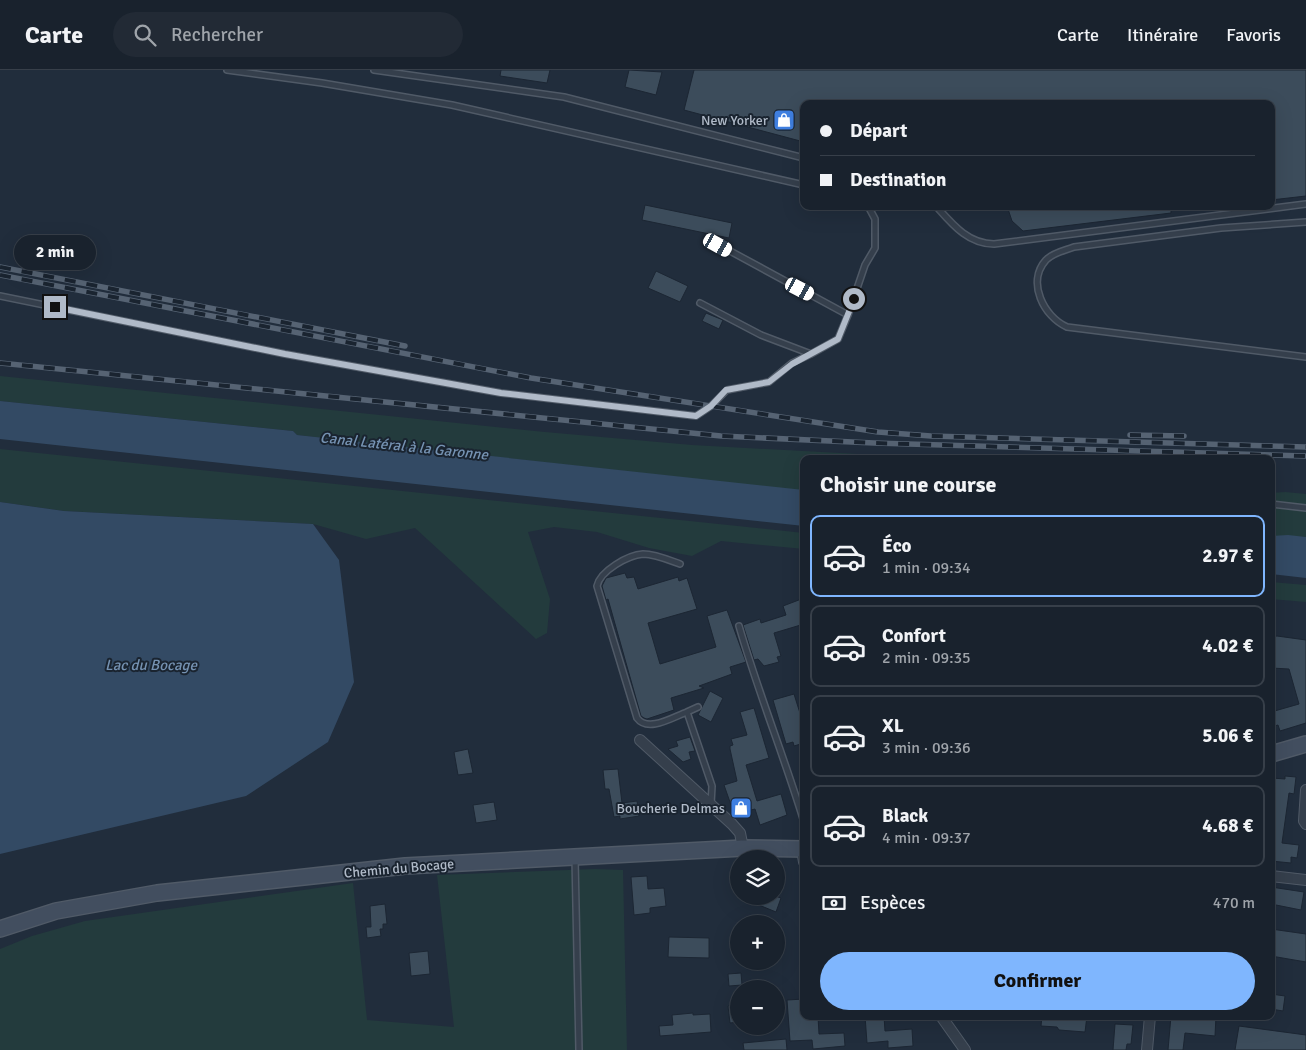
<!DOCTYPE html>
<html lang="fr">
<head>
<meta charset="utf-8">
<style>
  :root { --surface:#19222d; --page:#222a35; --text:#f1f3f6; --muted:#9fa4aa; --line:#373f49; --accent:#7fb6fe }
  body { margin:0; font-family:Signika,sans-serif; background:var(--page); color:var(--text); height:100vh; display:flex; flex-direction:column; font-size:19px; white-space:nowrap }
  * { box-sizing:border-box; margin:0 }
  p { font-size:16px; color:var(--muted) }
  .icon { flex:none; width:28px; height:28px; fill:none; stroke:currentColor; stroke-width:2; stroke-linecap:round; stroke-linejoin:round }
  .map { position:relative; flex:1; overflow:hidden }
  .panel { position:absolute; left:800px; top:385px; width:475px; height:565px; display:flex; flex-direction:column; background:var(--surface); border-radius:10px; box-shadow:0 5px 20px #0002,0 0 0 1px var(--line) }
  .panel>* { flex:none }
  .banner { position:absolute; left:800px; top:30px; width:475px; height:110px; border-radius:10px; box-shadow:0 5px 20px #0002,0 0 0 1px var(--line); display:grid; align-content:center; height:110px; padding:0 20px; background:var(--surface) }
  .controls { position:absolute; left:730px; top:780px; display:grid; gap:10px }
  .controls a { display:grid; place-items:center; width:55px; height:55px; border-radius:50%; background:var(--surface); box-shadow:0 5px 20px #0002,0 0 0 1px var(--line); font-size:25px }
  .end { position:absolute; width:22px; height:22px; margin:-11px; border:6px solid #b0bac8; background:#111; box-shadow:0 0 0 2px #111 }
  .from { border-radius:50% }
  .bubble { position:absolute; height:35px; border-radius:18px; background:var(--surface); box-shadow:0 5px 20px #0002,0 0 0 1px var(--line); font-size:16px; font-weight:700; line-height:35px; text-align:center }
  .car { position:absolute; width:15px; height:30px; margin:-15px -8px; border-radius:6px; box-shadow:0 0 4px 1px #0007; background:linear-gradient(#fff 24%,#345 0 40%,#fff 0 76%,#345 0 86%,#fff 0) }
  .banner b { display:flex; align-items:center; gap:18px; height:48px; font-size:19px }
  .banner b+b { border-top:1px solid var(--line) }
  .banner i { width:12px; height:12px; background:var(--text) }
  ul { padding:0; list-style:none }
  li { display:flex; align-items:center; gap:15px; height:82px; margin:0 10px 8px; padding:0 10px; border:2px solid var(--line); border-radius:10px }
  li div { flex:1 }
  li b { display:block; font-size:19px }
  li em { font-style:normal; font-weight:700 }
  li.active { border-color:var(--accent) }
  li>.icon { width:45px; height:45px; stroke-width:1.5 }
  h2 { padding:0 20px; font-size:22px; line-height:60px }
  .pay { display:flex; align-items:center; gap:12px; height:55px; padding:0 20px; font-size:19px }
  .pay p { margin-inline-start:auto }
  .button { display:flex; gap:10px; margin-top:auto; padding:10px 20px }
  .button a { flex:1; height:58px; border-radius:30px; background:var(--accent); color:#111; font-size:20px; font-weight:700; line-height:58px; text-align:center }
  header { display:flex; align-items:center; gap:30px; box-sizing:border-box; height:70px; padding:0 25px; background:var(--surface); border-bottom:1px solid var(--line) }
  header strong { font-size:24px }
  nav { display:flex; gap:28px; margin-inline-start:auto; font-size:18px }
  .search { width:350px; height:45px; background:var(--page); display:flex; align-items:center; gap:12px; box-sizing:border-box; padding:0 18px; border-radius:28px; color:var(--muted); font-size:19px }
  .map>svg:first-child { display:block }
  .green { fill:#233b3d }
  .water { fill:#334a64 }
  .building { fill:#3c4c5b; stroke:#1c2633 }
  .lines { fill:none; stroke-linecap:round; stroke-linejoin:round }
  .lane-casing { stroke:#505a67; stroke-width:8 }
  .street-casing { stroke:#505a67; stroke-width:12 }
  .secondary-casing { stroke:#505a67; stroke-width:18 }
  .lane { stroke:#353f4c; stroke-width:5 }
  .street { stroke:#353f4c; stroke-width:10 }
  .secondary { stroke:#424e5f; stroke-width:15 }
  .rail-casing { stroke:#566373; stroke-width:5.5 }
  .rail { stroke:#1a2430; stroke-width:4; stroke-dasharray:11; stroke-linecap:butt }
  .route { stroke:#b0bac8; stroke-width:6 }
  .labels { text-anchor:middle; stroke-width:4; stroke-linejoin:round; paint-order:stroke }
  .poi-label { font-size:14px; fill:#b0bac8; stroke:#1a2430; text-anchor:end }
  .street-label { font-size:14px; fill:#b0bac8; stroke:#1a2430 }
  .water-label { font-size:15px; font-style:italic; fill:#7592b2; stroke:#1a2430 }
</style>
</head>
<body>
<header>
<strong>Carte</strong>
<div class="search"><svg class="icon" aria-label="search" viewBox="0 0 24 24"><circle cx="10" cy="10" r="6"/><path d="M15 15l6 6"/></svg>Rechercher</div>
<nav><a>Carte</a><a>Itinéraire</a><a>Favoris</a></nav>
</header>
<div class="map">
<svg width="1306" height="980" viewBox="0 0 1306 980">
  <rect width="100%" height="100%" fill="#212d3c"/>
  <path class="green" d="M0,306l545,56 147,13 258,14h-146v31h-9l-498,-55 -4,-4 -293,-30z
    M0,379l804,84v16l-83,-8 -29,15 -43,-8 -52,-16 -43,-5 -26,5 22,67 -3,34 -11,6 -121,-111 -49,11 -53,-15 -249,-13 -64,-9z
    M1285,422l21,2v43l-35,-1v-43z
    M1271,512l35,3v17l-35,-3z
    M595,799l28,1 4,180h-627v-101l32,-13 53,-15 268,-38 14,137 87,7 -17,-152z"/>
  <path class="water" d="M0,331l293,30 4,4 507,55v36l-804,-87z
    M0,432l64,9 249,13 26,36 15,122 -26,60 -82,54 -246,58z
    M1288,465l18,2v41l-35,-4v-38z"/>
  <path class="building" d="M501,0h49l-3,13 -47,-7z
    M629,0l33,2 -6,23 -31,-8z
    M694,0h612v126l-35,4v-96h-467v38l-120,-32z
    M645,135l87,18 -3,15 -87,-18z
    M1007,136h164v7l-148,18 -11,-10z
    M656,201l32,15 -8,16 -32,-14z
    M706,243l17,7 -4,9 -17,-8z
    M625,503l2,5 7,-1 4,12 40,-12 1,4 8,-3 10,31 -49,14 12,41 56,-17 -9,-31 20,-6 19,52 -16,5 2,7 -33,12 5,2 -33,10 3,12 -27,9 -3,-1 -3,-2 -33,-117 -2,1 -4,-14 4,-8z
    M804,528v26l-30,9 7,23 -4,1 2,5 -15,4 -6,-7 -4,1 -11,-35 17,-6 1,4 25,-8 -3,-9z
    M1277,566l29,4v83l-26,8 -2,-6 -7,2v-15l28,-8 -10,-35 -18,-1v-31z
    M710,621l13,7 -12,24 -13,-7z
    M794,624l10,32v17l-10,3 -1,-4 -7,2 -13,-44z
    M754,638l15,50 -23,7 11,36 24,-7 6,21 -27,10 -5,-16 -16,4 -8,-8 -7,-20 13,-4 -7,-32v-3l3,-1 -2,-6 16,-4 -7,-23z
    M690,667l5,14 -6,1 2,7 -8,3 -15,-13 10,-3 -2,-5z
    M468,679l5,24 -15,2 -4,-23z
    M618,699l4,34 15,-2 2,15 -19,3v-3l-6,1 -5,-28h-4l-2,-19z
    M1285,706l11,1 -2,17 -5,-1 -7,50 17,2 -2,13 -6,-1v6l-20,-2 2,-34h-2v-45l1,-4 13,1z
    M494,732l3,18 -21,3 -3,-18z
    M647,806l1,13 16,-1 2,18 -16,2v5l-16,2 -3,-38z
    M1271,817l33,5 -3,18 -30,-6z
    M737,826h38l6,2 -5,14z
    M385,834l2,20h-4v5h-3l1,7 -14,2 -1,-11h5l-1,-21z
    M1271,859l35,5v28l-35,-6z
    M669,867l40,1v20l-41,-1z
    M428,881l2,23 -19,2 -2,-23z
    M741,903l1,12 -13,1 -1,-12z
    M1271,924l14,2 -2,15 -12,-2z
    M804,929v17h14l1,18 25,-1 1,13 -32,3 -1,-9 -22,1 -3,-41z
    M739,935v17l-9,1 -2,-17z
    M693,943v2l17,-1 1,18 -51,4 -1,-10 14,-1 -1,-10z
    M865,946h19l1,15 27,-2 1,17 -25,2v-7l-21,2z
    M1042,946h45l-2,16 -26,-2 -2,-3 -16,-1z
    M1171,946h45l-1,20 -30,-3 -2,17h-15z
    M1115,954l18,1 -2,19h-4l-1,6h-13z
    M1239,956l67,9v15h-71z
    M786,969l1,11h-43l-1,-7z"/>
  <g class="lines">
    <g class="lane-casing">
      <path id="lane" d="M227,0l95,13 130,22 352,80
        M374,0l190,27 240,61
        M936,136c16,18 32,38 58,38l312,-40
        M1306,152l-85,6 -147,19c-10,4 -20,5 -28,13 -20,22 -2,57 21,67l239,30
        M719,175l129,70
        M0,226l285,58 216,39 195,23 15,-10 16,-16 42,-8 23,-19 19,-9
        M700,233l61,32 50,19 27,-15 10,-24 17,-50 10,-17v-29l-7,-13
        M1271,434l35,4
        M680,494c-11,-4 -25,-10 -37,-10 -15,1 -43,17 -46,32l40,132c11,15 36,-1 50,-6l25,74 -1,18
        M739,556c19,66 45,130 65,196
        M687,642l11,-5
        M575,788l4,192"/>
    </g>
    <g class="street-casing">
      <path id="street" d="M640,670l92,84 8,9 3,15
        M1306,720l-2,31 2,3
        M802,780l2,12
        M1271,806l35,4
        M941,946l24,34
        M1147,980l3,-34"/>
    </g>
    <g class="secondary-casing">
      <path id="secondary" d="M1271,684l35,-10
        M0,859l56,-18 101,-18 248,-27 338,-18 61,1"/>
    </g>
    <use href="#lane" class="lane"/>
    <use href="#street" class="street"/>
    <use href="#secondary" class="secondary"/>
    <g class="rail-casing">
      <path id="rail" d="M0,197l405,79
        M0,205l531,103 347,54 53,4 375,11
        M0,293l721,73 153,7 432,13
        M1130,365l54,1"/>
    </g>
    <use href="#rail" class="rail"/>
  </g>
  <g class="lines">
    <path class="route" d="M55,237l230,47 216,39 195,23 15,-10 15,-16 43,-8 23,-18 46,-25 16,-40"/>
  </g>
  <defs>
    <g id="shop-square" transform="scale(1.125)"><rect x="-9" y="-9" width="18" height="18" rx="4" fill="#3f7fe0" stroke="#1a2430"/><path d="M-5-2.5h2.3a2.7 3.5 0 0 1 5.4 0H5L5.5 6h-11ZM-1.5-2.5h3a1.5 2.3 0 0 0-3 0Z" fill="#fff"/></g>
  </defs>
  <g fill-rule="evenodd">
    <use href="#shop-square" x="784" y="50"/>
    <use href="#shop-square" x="741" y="738"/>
  </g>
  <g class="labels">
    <g class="poi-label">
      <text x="768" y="55">New Yorker</text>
      <text x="725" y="743">Boucherie Delmas</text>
    </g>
    <g class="street-label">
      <text transform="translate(399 798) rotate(-5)" y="5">Chemin du Bocage</text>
    </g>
    <g class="water-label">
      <text transform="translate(404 376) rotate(6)" y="5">Canal Latéral à la Garonne</text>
      <text x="151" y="600">Lac du Bocage</text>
    </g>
  </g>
</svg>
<div class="controls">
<a><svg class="icon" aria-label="layers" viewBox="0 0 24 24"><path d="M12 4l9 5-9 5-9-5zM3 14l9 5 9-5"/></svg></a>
<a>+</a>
<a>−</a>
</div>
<i class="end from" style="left:854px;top:229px"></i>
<i class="end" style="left:55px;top:237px"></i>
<div class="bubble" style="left:14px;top:165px;width:82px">2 min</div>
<i class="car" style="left:718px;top:175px;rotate:119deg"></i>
<i class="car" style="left:800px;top:219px;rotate:118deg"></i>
<div class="banner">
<b><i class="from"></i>Départ</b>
<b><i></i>Destination</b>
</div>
<section class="panel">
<h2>Choisir une course</h2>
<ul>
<li class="active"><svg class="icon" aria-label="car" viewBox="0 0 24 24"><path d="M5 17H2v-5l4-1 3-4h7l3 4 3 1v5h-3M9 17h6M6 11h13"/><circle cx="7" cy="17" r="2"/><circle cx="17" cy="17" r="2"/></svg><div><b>Éco</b><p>1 min · 09:34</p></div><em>2.97 €</em></li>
<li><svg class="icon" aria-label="car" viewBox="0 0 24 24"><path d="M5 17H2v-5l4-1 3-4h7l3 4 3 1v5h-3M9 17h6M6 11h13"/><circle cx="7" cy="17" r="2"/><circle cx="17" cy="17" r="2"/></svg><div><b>Confort</b><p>2 min · 09:35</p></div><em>4.02 €</em></li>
<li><svg class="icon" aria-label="car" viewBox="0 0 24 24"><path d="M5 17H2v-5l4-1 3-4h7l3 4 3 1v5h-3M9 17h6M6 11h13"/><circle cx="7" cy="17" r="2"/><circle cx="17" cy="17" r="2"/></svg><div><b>XL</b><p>3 min · 09:36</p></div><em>5.06 €</em></li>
<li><svg class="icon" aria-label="car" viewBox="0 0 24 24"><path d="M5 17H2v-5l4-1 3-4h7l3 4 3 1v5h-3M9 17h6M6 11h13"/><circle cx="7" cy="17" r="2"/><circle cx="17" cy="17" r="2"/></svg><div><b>Black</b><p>4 min · 09:37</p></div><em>4.68 €</em></li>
</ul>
<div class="pay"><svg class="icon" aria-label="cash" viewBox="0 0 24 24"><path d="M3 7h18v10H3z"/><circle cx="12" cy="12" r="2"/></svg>Espèces<p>470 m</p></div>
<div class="button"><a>Confirmer</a></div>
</section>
</div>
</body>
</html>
